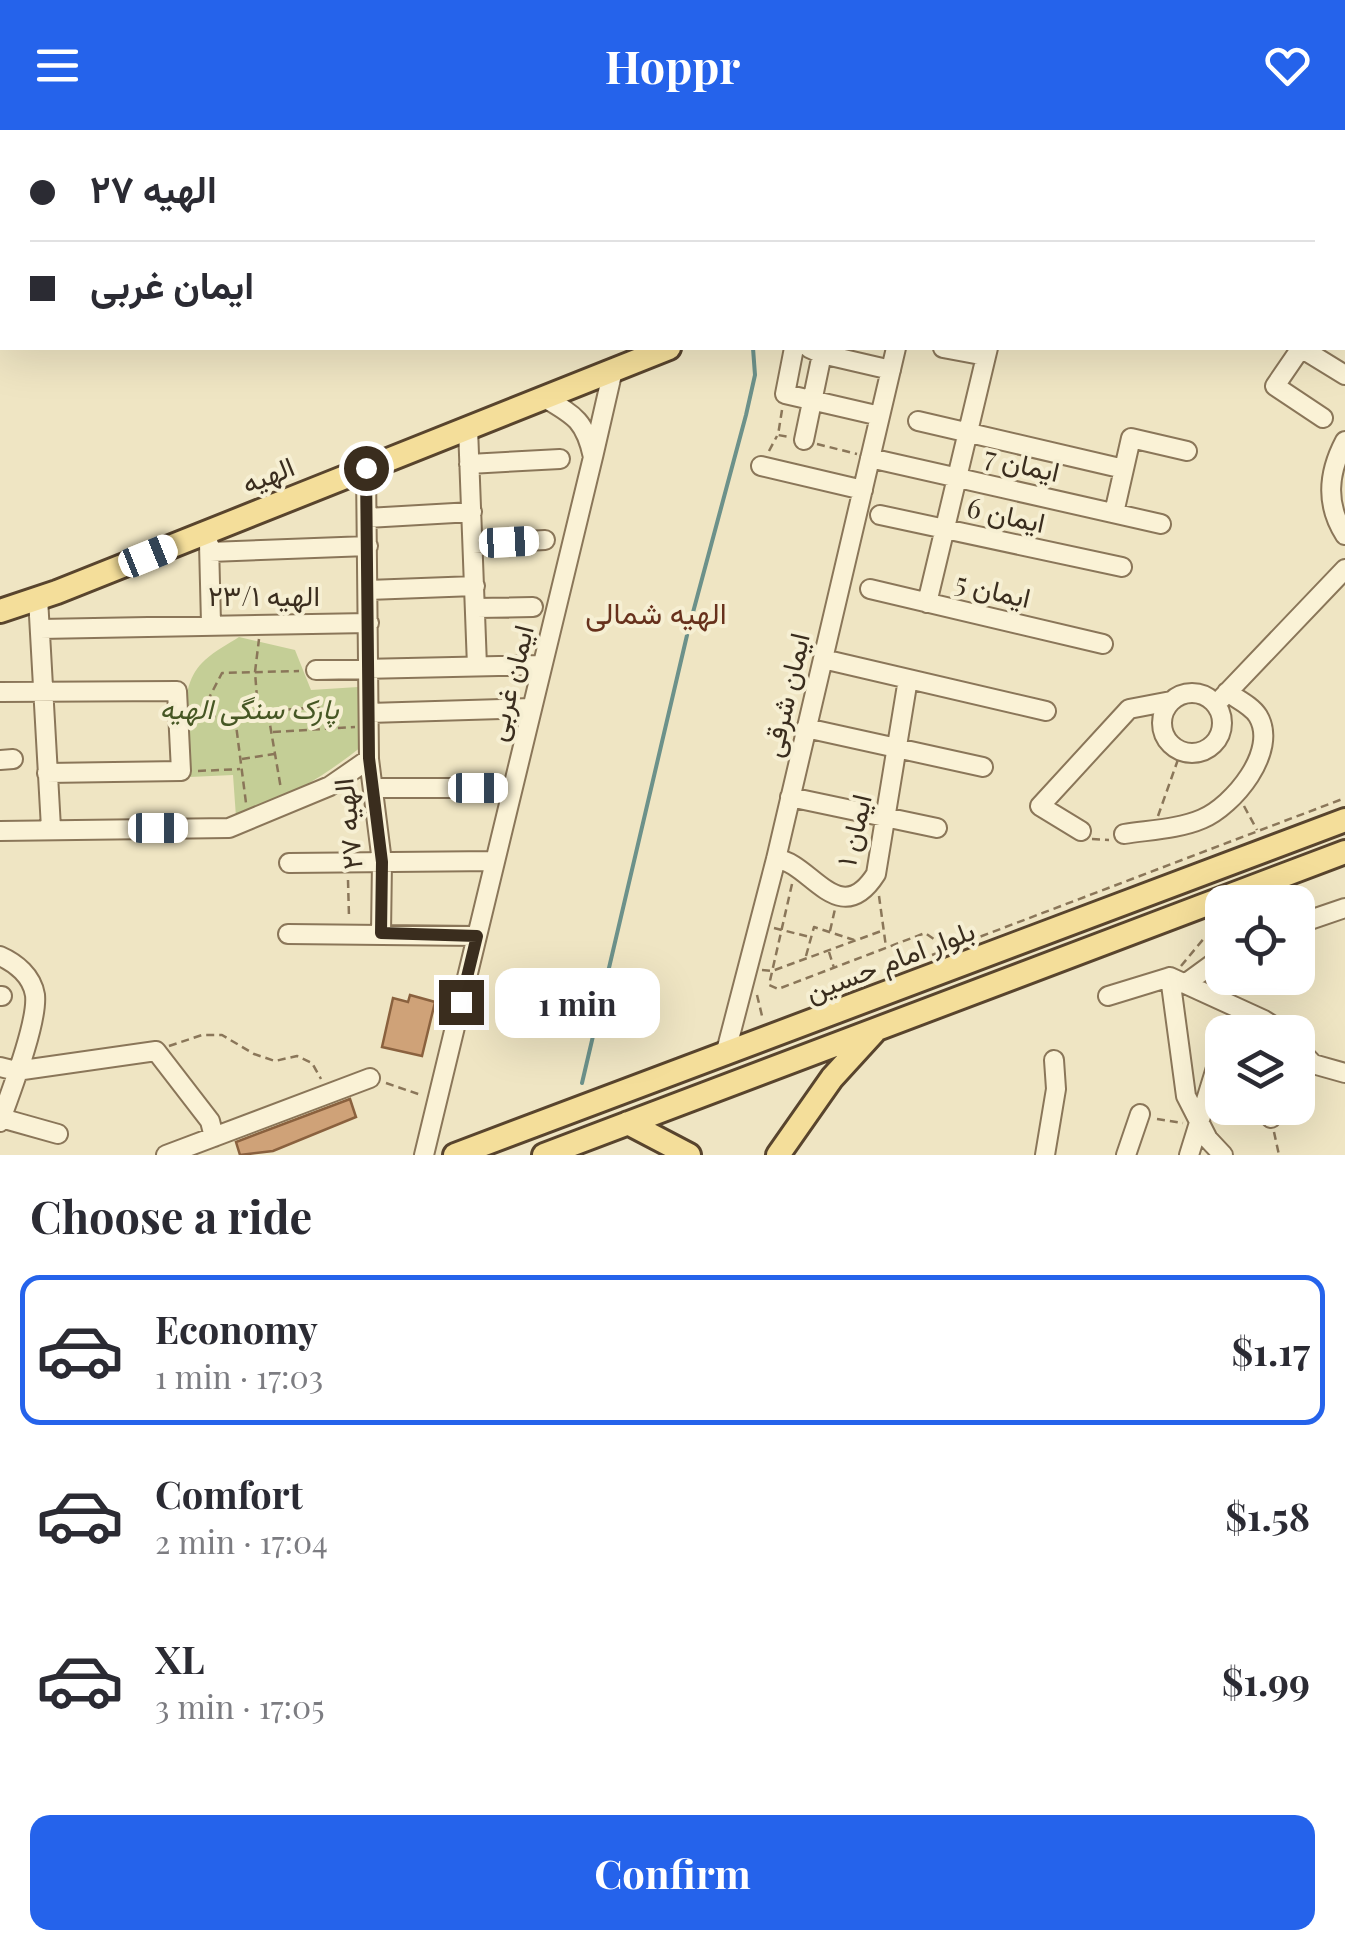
<!DOCTYPE html>
<html lang="en">
<head>
<meta charset="utf-8">
<style>
  :root { --surface:#fff; --page:#f7f7f7; --text:#2b2b33; --muted:#7c7c81; --line:#e1e1e2; --accent:#2563eb }
  body { margin:0; font-family:"Playfair Display",Vazirmatn,serif; background:var(--page); color:var(--text); height:100vh; display:flex; flex-direction:column; font-size:38px; white-space:nowrap }
  * { box-sizing:border-box; margin:0 }
  p { font-size:32px; color:var(--muted) }
  .icon { flex:none; width:55px; height:55px; fill:none; stroke:currentColor; stroke-width:2; stroke-linecap:round; stroke-linejoin:round }
  .map { position:relative; height:1025px; overflow:hidden }
  .details { display:flex; flex-direction:column; background:var(--surface); flex:1 }
  .details>* { flex:none }
  .top-card { position:absolute; left:0px; top:0px; width:1345px; height:220px; box-shadow:0 10px 40px #0002; display:grid; align-content:center; height:220px; padding:0 30px; background:var(--surface) }
  .buttons { position:absolute; left:1205px; top:755px; display:grid; gap:20px }
  .buttons a { display:grid; place-items:center; width:110px; height:110px; border-radius:20px; background:var(--surface); box-shadow:0 10px 40px #0002; font-size:50px }
  .end { position:absolute; width:45px; height:45px; margin:-22px; border:12px solid #3a2d1e; background:#fff; box-shadow:0 0 0 5px #fff }
  .from { border-radius:50% }
  .bubble { position:absolute; height:70px; border-radius:20px; background:var(--surface); box-shadow:0 10px 40px #0002; font-size:32px; font-weight:700; line-height:70px; text-align:center }
  .car { position:absolute; width:30px; height:60px; margin:-30px -15px; border-radius:12px; box-shadow:0 0 8px 2px #0007; background:linear-gradient(#fff 24%,#345 0 40%,#fff 0 76%,#345 0 86%,#fff 0) }
  .top-card b { display:flex; align-items:center; gap:35px; height:95px; font-size:38px }
  .top-card b+b { border-top:2px solid var(--line) }
  .top-card i { width:25px; height:25px; background:var(--text) }
  ul { padding:0; list-style:none }
  li { display:flex; align-items:center; gap:30px; height:150px; margin:0 20px 15px; padding:0 10px; border:5px solid transparent; border-radius:20px }
  li div { flex:1 }
  li b { display:block; font-size:38px }
  li em { font-style:normal; font-weight:700 }
  li.active { border-color:var(--accent) }
  li>.icon { width:90px; height:90px; stroke-width:1.5 }
  h2 { padding:0 30px; font-size:45px; line-height:120px }
  .action { display:flex; gap:20px; margin-top:auto; padding:20px 30px }
  .action a { flex:1; height:115px; border-radius:20px; background:var(--accent); color:#fff; font-size:40px; font-weight:700; line-height:115px; text-align:center }
  header { display:flex; justify-content:space-between; align-items:center; height:130px; padding:0 30px; background:var(--accent); color:#fff; font-size:45px; font-weight:700 }
  .map>svg:first-child { display:block }
  .green { fill:#c4ce96 }
  .lines { fill:none; stroke-linecap:round; stroke-linejoin:round }
  .stream { stroke:#6c918a; stroke-width:4 }
  .building { fill:#cfa278; stroke:#8a613e; stroke-width:2.5 }
  .minor-casing { stroke:#8a7659; stroke-width:22 }
  .major-casing { stroke:#58442d; stroke-width:28 }
  .path { stroke:#8a7659; stroke-width:2.5; stroke-dasharray:8 5; stroke-linecap:butt }
  .minor { stroke:#faf2d6; stroke-width:18 }
  .major { stroke:#f4de9a; stroke-width:22 }
  .route { stroke:#3a2d1e; stroke-width:12 }
  .labels { text-anchor:middle; stroke-width:8; stroke-linejoin:round; paint-order:stroke }
  .street-label { font-size:28px; fill:#3a2d1e; stroke:#f6efd3 }
  .park-label { font-size:28px; font-style:italic; fill:#465724; stroke:#f6efd3 }
  .neighbourhood-label { font-size:30px; fill:#67311c; stroke:#f6efd3 }
</style>
</head>
<body>
<header><svg class="icon" aria-label="menu" viewBox="0 0 24 24"><path d="M4 6h16M4 12h16M4 18h16"/></svg>Hoppr<svg class="icon" aria-label="heart" viewBox="0 0 24 24"><path d="M12 20l-8-8c-3-5 5-10 8-4 3-6 11-1 8 4z"/></svg></header>
<div class="map">
<svg width="1345" height="1025" viewBox="0 0 1345 1025">
  <rect width="100%" height="100%" fill="#efe5c3"/>
  <path class="green" d="M239,507l56,13 16,40 47,-3 3,60c-39,31 -79,54 -125,70l-3,-42 -43,2c-2,-36 -16,-90 15,-117 10,-9 23,-16 34,-23z"/>
  <g class="lines">
    <path class="stream" d="M702,0l2,2
      M582,953l106,-452 58,-216 9,-40 -2,-27"/>
  </g>
  <path class="building" d="M410,865l25,7 -13,54 -40,-9 11,-49 15,4z
    M350,969l6,18 -83,34 -33,4 -4,-13z"/>
  <g class="lines">
    <g class="minor-casing">
      <path id="minor" d="M981,0l1,2
        M1055,0l4,2
        M1342,156l3,-4
        M1342,187l3,2
        M794,218l-9,46 95,22
        M943,218l43,8
        M822,224l69,16
        M543,267c31,18 42,23 50,60l20,-87
        M1323,288l-48,-32 26,-38 44,27
        M918,291l206,48
        M468,298l9,238
        M804,310l18,-86 -13,-6
        M1345,311c-17,32 -20,63 0,94
        M870,328l291,66
        M469,334l91,-5
        M761,336l102,24
        M366,338l3,291 13,103 -1,71
        M1114,383l17,-75 56,13
        M880,385l242,52
        M367,388l105,-6
        M209,414l2,79
        M473,414l72,-4
        M210,422l158,-6
        M870,459l233,55
        M368,460l107,-4
        M38,468l13,230
        M927,473l61,-255
        M476,478l57,-1
        M40,499l329,-6
        M823,529l223,52
        M316,540l226,-5
        M0,562l177,-1 4,80 -134,2
        M1162 593a30 30 0 1 1 60 0a30 30 0 1 1-60 0Z
        M1221,569l124,-130
        M369,583l162,-5
        M806,598l177,39
        M0,630l13,-1
        M375,658h137
        M790,667l147,31
        M0,701l229,-3 101,-42 39,-27
        M1081,701l-41,-25 89,-97 42,-8
        M1124,704c25,-4 55,-5 78,-15 31,-13 77,-68 56,-103 -6,-10 -21,-17 -31,-24
        M776,729c34,2 63,73 100,15l32,-195
        M289,733l206,-2
        M1298,794l47,-16
        M288,804l189,2
        M0,826c16,7 32,20 35,39 3,27 -25,99 -35,127
        M1170,847l16,119 22,43 15,16
        M1185,854l37,-27
        M0,866h2
        M1108,866l62,-19 94,43 19,12
        M1298,918l15,16 32,9
        M725,925l51,-196 120,-511
        M0,937l16,4 140,-20 54,70 4,16
        M1,988l57,16
        M1271,988l1,-10
        M166,1025l204,-77
        M424,1025l169,-698
        M1045,1025l11,-66 -2,-29
        M1126,1025l14,-41
        M1189,1025l31,-100"/>
    </g>
    <g class="major-casing">
      <path id="major" d="M1213,2l6,-2
        M0,481l57,-19 612,-244
        M628,993l61,32
        M455,1025l890,-335
        M544,1025l801,-303
        M778,1025l54,-77 42,-46"/>
    </g>
    <path class="path" d="M1178,0l3,2
      M782,280l-4,25 11,2
      M817,314l40,10
      M769,321l8,-15
      M258,581l-3,-39 4,-33
      M268,583l13,76
      M213,585l-3,-19 12,-23 77,-2
      M235,587l11,86
      M195,588l133,-12 1,22
      M273,602l82,-5
      M242,629l32,-5
      M198,641l42,-2
      M1244,676l13,24
      M1158,686l23,-65
      M1092,709l17,1
      M348,750l1,37
      M792,754l-23,101 9,4 147,-56 22,15
      M879,766l7,51
      M774,798l36,9
      M830,801l5,-22
      M829,822l5,16
      M932,825l413,-157
      M806,826l8,-29 40,13
      M1181,836l39,-47
      M762,840l10,1 112,-41
      M757,865l6,25
      M169,916l33,-11h20l32,19 21,7 22,-5 15,7 9,16
      M386,953l35,12
      M1157,989l26,4
      M1274,1002l5,23"/>
    <use href="#minor" class="minor"/>
    <use href="#major" class="major"/>
  </g>
  <g class="lines">
    <path class="route" d="M366,338l3,290 13,104 -1,71 96,3 -16,66"/>
  </g>
  <g class="labels">
    <g class="street-label">
      <text transform="translate(1022 334) rotate(13)" y="10">ایمان 7</text>
      <text transform="translate(268 345) rotate(-22)" y="10">الهیه</text>
      <text transform="translate(1006 385) rotate(12)" y="10">ایمان 6</text>
      <text transform="translate(993 460) rotate(13)" y="10">ایمان 5</text>
      <text x="264" y="476">الهیه ۲۳/۱</text>
      <text transform="translate(510 553) rotate(-76)" y="10">ایمان غربی</text>
      <text transform="translate(786 565) rotate(-77)" y="10">ایمان شرقی</text>
      <text transform="translate(348 694) rotate(-96)" y="10">الهیه ۲۷</text>
      <text transform="translate(854 700) rotate(-77)" y="10">ایمان ۱</text>
      <text transform="translate(890 831) rotate(-21)" y="10">بلوار امام حسین</text>
    </g>
    <g class="park-label">
      <text x="249" y="589">پارک سنگی الهیه</text>
    </g>
    <g class="neighbourhood-label">
      <text x="656" y="494">الهیه شمالی</text>
    </g>
  </g>
</svg>
<div class="buttons">
<a><svg class="icon" aria-label="locate" viewBox="0 0 24 24"><circle cx="12" cy="12" r="6"/><path d="M12 2v4M12 18v4M2 12h4M18 12h4"/></svg></a>
<a><svg class="icon" aria-label="layers" viewBox="0 0 24 24"><path d="M12 4l9 5-9 5-9-5zM3 14l9 5 9-5"/></svg></a>
</div>
<i class="end from" style="left:366px;top:338px"></i>
<i class="end" style="left:461px;top:872px"></i>
<div class="bubble" style="left:495px;top:838px;width:165px">1 min</div>
<i class="car" style="left:509px;top:412px;rotate:87deg"></i>
<i class="car" style="left:148px;top:426px;rotate:68deg"></i>
<i class="car" style="left:478px;top:658px;rotate:90deg"></i>
<i class="car" style="left:158px;top:698px;rotate:90deg"></i>
<div class="top-card">
<b><i class="from"></i>الهیه ۲۷</b>
<b><i></i>ایمان غربی</b>
</div>
</div>
<section class="details">
<h2>Choose a ride</h2>
<ul>
<li class="active"><svg class="icon" aria-label="car" viewBox="0 0 24 24"><path d="M5 17H2v-5l4-1 3-4h7l3 4 3 1v5h-3M9 17h6M6 11h13"/><circle cx="7" cy="17" r="2"/><circle cx="17" cy="17" r="2"/></svg><div><b>Economy</b><p>1 min · 17:03</p></div><em>$1.17</em></li>
<li><svg class="icon" aria-label="car" viewBox="0 0 24 24"><path d="M5 17H2v-5l4-1 3-4h7l3 4 3 1v5h-3M9 17h6M6 11h13"/><circle cx="7" cy="17" r="2"/><circle cx="17" cy="17" r="2"/></svg><div><b>Comfort</b><p>2 min · 17:04</p></div><em>$1.58</em></li>
<li><svg class="icon" aria-label="car" viewBox="0 0 24 24"><path d="M5 17H2v-5l4-1 3-4h7l3 4 3 1v5h-3M9 17h6M6 11h13"/><circle cx="7" cy="17" r="2"/><circle cx="17" cy="17" r="2"/></svg><div><b>XL</b><p>3 min · 17:05</p></div><em>$1.99</em></li>
</ul>
<div class="action"><a>Confirm</a></div>
</section>
</body>
</html>
